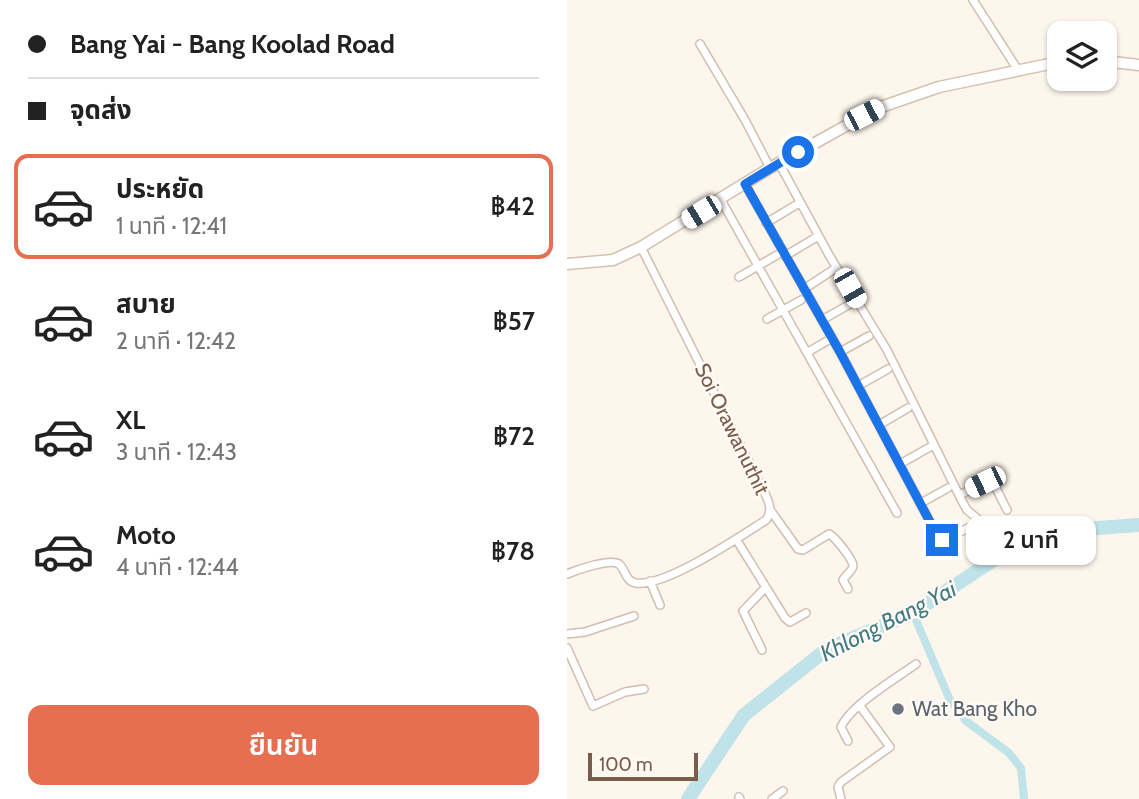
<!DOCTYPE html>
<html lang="th">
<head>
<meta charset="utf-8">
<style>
  :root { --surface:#fff; --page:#f2f2f2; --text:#222; --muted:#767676; --line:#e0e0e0; --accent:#e76f51 }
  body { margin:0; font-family:Cabin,"Noto Sans Thai",sans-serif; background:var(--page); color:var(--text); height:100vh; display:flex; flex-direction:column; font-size:26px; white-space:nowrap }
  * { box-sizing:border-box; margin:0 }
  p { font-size:23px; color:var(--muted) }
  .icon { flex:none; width:38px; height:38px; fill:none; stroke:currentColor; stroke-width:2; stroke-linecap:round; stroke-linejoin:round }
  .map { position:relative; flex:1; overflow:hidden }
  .side { display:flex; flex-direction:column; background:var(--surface); width:567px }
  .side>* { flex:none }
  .guide { display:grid; align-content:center; height:154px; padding:0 28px; background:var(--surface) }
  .buttons { position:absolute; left:480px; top:21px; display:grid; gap:14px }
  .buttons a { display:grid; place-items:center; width:70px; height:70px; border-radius:14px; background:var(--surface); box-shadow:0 2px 5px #0004; font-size:35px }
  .scale { position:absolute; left:21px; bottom:18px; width:110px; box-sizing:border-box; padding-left:7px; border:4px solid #7a5c4d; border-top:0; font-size:19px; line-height:24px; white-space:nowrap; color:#7a5c4d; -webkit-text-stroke:5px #fffaf3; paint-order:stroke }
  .end { position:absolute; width:32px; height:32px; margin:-16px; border:9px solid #1a73e8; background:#fff; box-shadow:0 0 0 4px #fff }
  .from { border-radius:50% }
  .bubble { position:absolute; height:49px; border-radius:14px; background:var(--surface); box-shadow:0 2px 5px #0004; font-size:23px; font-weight:600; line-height:49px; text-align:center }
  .car { position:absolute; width:21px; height:42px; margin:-21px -10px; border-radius:9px; box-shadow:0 0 5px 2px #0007; background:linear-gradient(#fff 24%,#345 0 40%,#fff 0 76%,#345 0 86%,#fff 0) }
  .guide b { display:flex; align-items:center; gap:24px; height:66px; font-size:26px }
  .guide b+b { border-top:2px solid var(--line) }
  .guide i { width:18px; height:18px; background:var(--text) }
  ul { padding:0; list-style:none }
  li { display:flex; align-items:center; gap:21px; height:105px; margin:0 14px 10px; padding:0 14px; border:4px solid transparent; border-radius:14px }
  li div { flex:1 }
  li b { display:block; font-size:26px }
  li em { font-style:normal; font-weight:600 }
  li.selected { border-color:var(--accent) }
  li>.icon { width:63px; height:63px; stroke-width:1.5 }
  .primary-button { display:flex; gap:14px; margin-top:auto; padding:14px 28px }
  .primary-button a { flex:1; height:80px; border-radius:14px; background:var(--accent); color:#fff; font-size:28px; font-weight:600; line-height:80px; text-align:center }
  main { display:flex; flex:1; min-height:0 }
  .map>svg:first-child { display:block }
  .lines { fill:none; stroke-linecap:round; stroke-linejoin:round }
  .canal { stroke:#bfe3e8; stroke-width:8 }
  .river { stroke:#bfe3e8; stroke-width:14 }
  .street-casing { stroke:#d1beb0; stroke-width:10 }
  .secondary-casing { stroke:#d6c0b0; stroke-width:13 }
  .street { stroke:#fff; stroke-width:7 }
  .secondary { stroke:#fff; stroke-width:10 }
  .route { stroke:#1a73e8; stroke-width:9 }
  .worship-dot { fill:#6b7280; stroke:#fffaf3; stroke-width:2.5 }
  .labels { text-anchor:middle; stroke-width:5; stroke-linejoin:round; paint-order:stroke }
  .street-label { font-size:21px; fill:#7a5c4d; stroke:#fffaf3 }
  .worship-label { font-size:21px; fill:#5b616d; stroke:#fffaf3; text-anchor:start }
  .water-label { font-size:23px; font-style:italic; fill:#437c86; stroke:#fffaf3 }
</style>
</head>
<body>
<main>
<section class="side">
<div class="guide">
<b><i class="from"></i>Bang Yai - Bang Koolad Road</b>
<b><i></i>จุดส่ง</b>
</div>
<ul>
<li class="selected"><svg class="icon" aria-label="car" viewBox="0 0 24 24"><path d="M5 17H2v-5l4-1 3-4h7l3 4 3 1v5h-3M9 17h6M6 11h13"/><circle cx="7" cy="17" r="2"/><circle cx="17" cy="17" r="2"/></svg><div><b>ประหยัด</b><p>1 นาที · 12:41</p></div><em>฿42</em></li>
<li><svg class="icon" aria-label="car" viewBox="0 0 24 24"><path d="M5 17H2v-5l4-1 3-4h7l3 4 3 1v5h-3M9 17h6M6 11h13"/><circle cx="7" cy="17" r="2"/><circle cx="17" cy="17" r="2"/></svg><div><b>สบาย</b><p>2 นาที · 12:42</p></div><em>฿57</em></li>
<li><svg class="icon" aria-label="car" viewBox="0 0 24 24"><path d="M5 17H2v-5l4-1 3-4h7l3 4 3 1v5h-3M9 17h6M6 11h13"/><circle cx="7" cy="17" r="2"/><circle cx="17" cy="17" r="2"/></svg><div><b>XL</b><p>3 นาที · 12:43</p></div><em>฿72</em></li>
<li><svg class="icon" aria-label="car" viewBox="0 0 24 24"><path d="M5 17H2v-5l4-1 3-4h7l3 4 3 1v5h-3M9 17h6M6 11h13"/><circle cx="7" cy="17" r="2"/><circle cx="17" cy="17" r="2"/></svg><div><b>Moto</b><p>4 นาที · 12:44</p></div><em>฿78</em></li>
</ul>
<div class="primary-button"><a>ยืนยัน</a></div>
</section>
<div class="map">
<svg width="572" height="799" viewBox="0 0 572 799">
  <rect width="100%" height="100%" fill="#fdf6ec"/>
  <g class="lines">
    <path class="canal" d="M346,613l36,85 17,23 43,32 12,15 3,31"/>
    <path class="river" d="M121,799l56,-84 83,-66 86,-36 79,-52 52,-29 95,-7"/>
    <g class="street-casing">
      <path id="street" d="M406,0l45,70
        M133,44l45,76 25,48
        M212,163l50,92 58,95 75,151 5,9 17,14
        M178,184l95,168 98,185 6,3 24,-12
        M154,200l176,313
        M199,223l30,-18
        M218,256l30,-18
        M172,277l38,-22
        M237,289l29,-19
        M200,319l34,-19
        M255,320l30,-17
        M241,352l19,-11
        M273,352l29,-16
        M291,386l30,-17
        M312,425l29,-17
        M333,464l30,-17
        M392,495l30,-13 7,6 11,22
        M354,503l27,-15
        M204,511l27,38 5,1 26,-16c5,2 24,25 24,32 0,4 -8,10 -10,14l5,9
        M169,539l49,79 5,4 16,-9
        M0,574c10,-4 43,-16 52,-10 7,6 6,17 17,19 30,4 103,-46 130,-63 10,-12 -2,-27 -8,-40l-117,-233
        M83,581l10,24
        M0,634l18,-2 49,-16
        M0,648l26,58 32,-14 19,-3
        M195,650l-19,-39 22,-23
        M281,741l-7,-14c10,-22 54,-48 75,-63
        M172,797l1,2
        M205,799l11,-8
        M274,799l-3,-12 3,-5 49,-35 -30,-41"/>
    </g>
    <g class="secondary-casing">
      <path id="secondary" d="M537,61l35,4
        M0,264l46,-4 28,-13 129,-79 108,-60 61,-21 120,-25"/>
    </g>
    <use href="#street" class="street"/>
    <use href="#secondary" class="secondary"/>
  </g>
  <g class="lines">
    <path class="route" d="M231,152l-53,32 95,168 98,185 4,3"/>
  </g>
  <circle class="worship-dot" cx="331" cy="709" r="7"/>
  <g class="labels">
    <g class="street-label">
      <text transform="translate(165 429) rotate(64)" y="7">Soi Orawanuthit</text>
    </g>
    <g class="worship-label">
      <text x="345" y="716">Wat Bang Kho</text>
    </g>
    <g class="water-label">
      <text transform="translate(321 621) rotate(-27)" y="8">Khlong Bang Yai</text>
    </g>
  </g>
</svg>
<div class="buttons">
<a><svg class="icon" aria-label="layers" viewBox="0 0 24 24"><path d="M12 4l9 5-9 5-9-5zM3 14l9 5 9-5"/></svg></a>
</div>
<div class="scale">100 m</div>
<i class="end from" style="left:231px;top:152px"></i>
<i class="end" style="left:375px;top:540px"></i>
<div class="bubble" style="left:399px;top:516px;width:130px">2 นาที</div>
<i class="car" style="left:297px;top:115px;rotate:63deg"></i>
<i class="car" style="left:134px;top:212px;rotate:239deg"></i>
<i class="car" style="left:283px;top:288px;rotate:150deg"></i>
<i class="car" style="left:418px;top:482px;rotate:244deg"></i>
</div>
</main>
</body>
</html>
